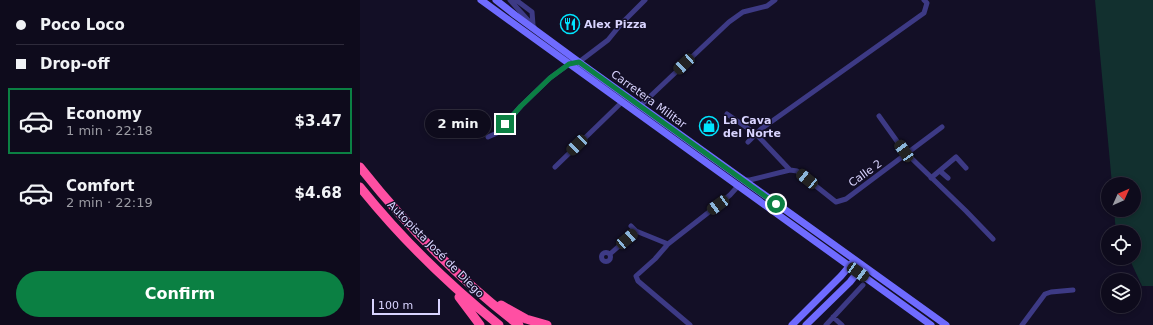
<!DOCTYPE html>
<html lang="en">
<head>
<meta charset="utf-8">
<style>
  :root { --surface:#0e0b1c; --page:#171425; --text:#f1f3f6; --muted:#9b9ba3; --line:#2e2b3b; --accent:#0b8043 }
  body { margin:0; font-family:"DejaVu Sans",sans-serif; background:var(--page); color:var(--text); height:100vh; display:flex; flex-direction:column; font-size:15px; white-space:nowrap }
  * { box-sizing:border-box; margin:0 }
  p { font-size:13px; color:var(--muted) }
  .icon { flex:none; width:22px; height:22px; fill:none; stroke:currentColor; stroke-width:2; stroke-linecap:round; stroke-linejoin:round }
  .map { position:relative; flex:1; overflow:hidden }
  .side { display:flex; flex-direction:column; background:var(--surface); width:360px }
  .side>* { flex:none }
  .hud { display:grid; align-content:center; height:88px; padding:0 16px; background:var(--surface) }
  .needle { width:26px; rotate:45deg }
  .fabs { position:absolute; left:741px; top:177px; display:grid; gap:8px }
  .fabs a { display:grid; place-items:center; width:40px; height:40px; border-radius:50%; background:var(--surface); box-shadow:0 2px 6px #0003,0 0 0 1px var(--line); font-size:20px }
  .scale { position:absolute; left:12px; bottom:10px; width:68px; box-sizing:border-box; padding-left:4px; border:2px solid #d9d4ff; border-top:0; font-size:11px; line-height:14px; white-space:nowrap; color:#d9d4ff; -webkit-text-stroke:3px #130f26; paint-order:stroke }
  .end { position:absolute; width:18px; height:18px; margin:-9px; border:5px solid #0b8043; background:#fff; box-shadow:0 0 0 2px #fff }
  .from { border-radius:50% }
  .bubble { position:absolute; height:28px; border-radius:14px; background:var(--surface); box-shadow:0 2px 6px #0003,0 0 0 1px var(--line); font-size:13px; font-weight:800; line-height:28px; text-align:center }
  .car { position:absolute; width:12px; height:24px; margin:-12px -6px; border-radius:5px; box-shadow:0 0 3px 1px #0007; background:linear-gradient(#222 24%,#8ab4d8 0 40%,#222 0 76%,#8ab4d8 0 86%,#222 0) }
  .hud b { display:flex; align-items:center; gap:14px; height:38px; font-size:15px }
  .hud b+b { border-top:1px solid var(--line) }
  .hud i { width:10px; height:10px; background:var(--text) }
  ul { padding:0; list-style:none }
  li { display:flex; align-items:center; gap:12px; height:66px; margin:0 8px 6px; padding:0 8px; border:2px solid transparent; border-radius:0px }
  li div { flex:1 }
  li b { display:block; font-size:15px }
  li em { font-style:normal; font-weight:800 }
  li.current { border-color:var(--accent) }
  li>.icon { width:36px; height:36px; stroke-width:1.5 }
  .cta { display:flex; gap:8px; margin-top:auto; padding:8px 16px }
  .cta a { flex:1; height:46px; border-radius:24px; background:var(--accent); color:#fff; font-size:16px; font-weight:800; line-height:46px; text-align:center }
  main { display:flex; flex:1; min-height:0 }
  .map>svg:first-child { display:block }
  .green { fill:#12302f }
  .lines { fill:none; stroke-linecap:round; stroke-linejoin:round }
  .minor { stroke:#3d3a85; stroke-width:5 }
  .secondary { stroke:#6f6bff; stroke-width:7 }
  .motorway { stroke:#ff4fa3; stroke-width:9 }
  .route { stroke:#0b8043; stroke-width:5 }
  .labels { text-anchor:middle; stroke-width:3; stroke-linejoin:round; paint-order:stroke }
  .poi-label { font-size:11px; font-weight:bold; fill:#d9d4ff; stroke:#130f26; text-anchor:start }
  .street-label { font-size:11px; fill:#d9d4ff; stroke:#130f26 }
</style>
</head>
<body>
<main>
<section class="side">
<div class="hud">
<b><i class="from"></i>Poco Loco</b>
<b><i></i>Drop-off</b>
</div>
<ul>
<li class="current"><svg class="icon" aria-label="car" viewBox="0 0 24 24"><path d="M5 17H2v-5l4-1 3-4h7l3 4 3 1v5h-3M9 17h6M6 11h13"/><circle cx="7" cy="17" r="2"/><circle cx="17" cy="17" r="2"/></svg><div><b>Economy</b><p>1 min · 22:18</p></div><em>$3.47</em></li>
<li><svg class="icon" aria-label="car" viewBox="0 0 24 24"><path d="M5 17H2v-5l4-1 3-4h7l3 4 3 1v5h-3M9 17h6M6 11h13"/><circle cx="7" cy="17" r="2"/><circle cx="17" cy="17" r="2"/></svg><div><b>Comfort</b><p>2 min · 22:19</p></div><em>$4.68</em></li>
</ul>
<div class="cta"><a>Confirm</a></div>
</section>
<div class="map">
<svg width="793" height="325" viewBox="0 0 793 325">
  <rect width="100%" height="100%" fill="#130f26"/>
  <path class="green" d="M735,0h58v286h-11l-13,-28h5v-26h-18l-2,-22h20v-26h-22z"/>
  <g class="lines">
    <path class="minor" d="M150,0l24,27
      M156,0l16,12 1,13
      M280,106l89,-84 14,-10 24,-6 8,-6
      M367,114l29,20 34,36 7,1 39,31 10,-3 96,-72
      M519,116l25,35 62,60 27,28
      M128,137l9,-4 24,-27 29,-28 19,-14 10,-2 29,-22 13,-16 24,-24
      M388,142l13,-13 163,-116 3,-10 -3,-3
      M195,167l67,-65
      M580,171l8,7
      M571,178l25,-21 10,11
      M385,180h5l40,-10
      M271,226l5,5 32,13
      M241.5 257a4.5 4.5 0 1 1 9 0a4.5 4.5 0 1 1-9 0Z
      M250,254l26,-23
      M473,317l9,8
      M330,325l-52,-44 -2,-5 19,-17 13,-15 50,-39 12,-10 9,-10
      M466,325l37,-40
      M662,325l23,-31 6,-2 22,-2"/>
    <path class="secondary" d="M121,0l450,325
      M136,0l19,15 64,47 367,263
      M432,325l49,-49 11,-13
      M446,325l44,-43 11,-14"/>
    <path class="motorway" d="M0,167c46,58 100,113 159,158
      M0,187c41,51 88,97 139,138
      M99,297l21,28
      M141,305l25,14 21,6"/>
  </g>
  <g class="lines">
    <path class="route" d="M145,124l16,-18 29,-28 19,-14 10,-2 197,142"/>
  </g>
  <defs>
    <g id="restaurant-ring" transform="scale(1)"><circle r="9.5" fill="#130f26" stroke="#00e5ff" stroke-width="1.5"/><path d="M-5-6h1v4h1v-4h1v4h1v-4h1v5L-1.5 .5V6h-2V.5L-5-1ZM5-6V6H3V1.5H1.5Q1.5-4 5-6Z" fill="#00e5ff"/></g>
    <g id="shop-ring" transform="scale(1)"><circle r="9.5" fill="#130f26" stroke="#00e5ff" stroke-width="1.5"/><path d="M-5-2.5h2.3a2.7 3.5 0 0 1 5.4 0H5L5.5 6h-11ZM-1.5-2.5h3a1.5 2.3 0 0 0-3 0Z" fill="#00e5ff"/></g>
  </defs>
  <g fill-rule="evenodd">
    <use href="#restaurant-ring" x="210" y="24"/>
    <use href="#shop-ring" x="349" y="126"/>
  </g>
  <g class="labels">
    <g class="poi-label">
      <text x="224" y="28">Alex Pizza</text>
      <text x="363" y="124">La Cava<tspan x="363" dy="13">del Norte</tspan></text>
    </g>
    <g class="street-label">
      <text transform="translate(289 99) rotate(36)" y="4">Carretera Militar</text>
      <text transform="translate(505 173) rotate(-36)" y="4">Calle 2</text>
      <text transform="translate(76 249) rotate(45)" y="4">Autopista José de Diego</text>
    </g>
  </g>
</svg>
<div class="fabs">
<a><svg class="needle" viewBox="-14 -14 28 28"><path d="M0-13l5 13h-10z" fill="#e53935"/><path d="M0 13l5-13h-10z" fill="#9b9ba3"/></svg></a>
<a><svg class="icon" aria-label="locate" viewBox="0 0 24 24"><circle cx="12" cy="12" r="6"/><path d="M12 2v4M12 18v4M2 12h4M18 12h4"/></svg></a>
<a><svg class="icon" aria-label="layers" viewBox="0 0 24 24"><path d="M12 4l9 5-9 5-9-5zM3 14l9 5 9-5"/></svg></a>
</div>
<div class="scale">100 m</div>
<i class="end from" style="left:416px;top:204px"></i>
<i class="end" style="left:145px;top:124px"></i>
<div class="bubble" style="left:65px;top:110px;width:66px">2 min</div>
<i class="car" style="left:324px;top:64px;rotate:227deg"></i>
<i class="car" style="left:217px;top:145px;rotate:226deg"></i>
<i class="car" style="left:544px;top:151px;rotate:325deg"></i>
<i class="car" style="left:447px;top:179px;rotate:309deg"></i>
<i class="car" style="left:358px;top:205px;rotate:234deg"></i>
<i class="car" style="left:267px;top:239px;rotate:49deg"></i>
<i class="car" style="left:498px;top:272px;rotate:125deg"></i>
</div>
</main>
</body>
</html>
